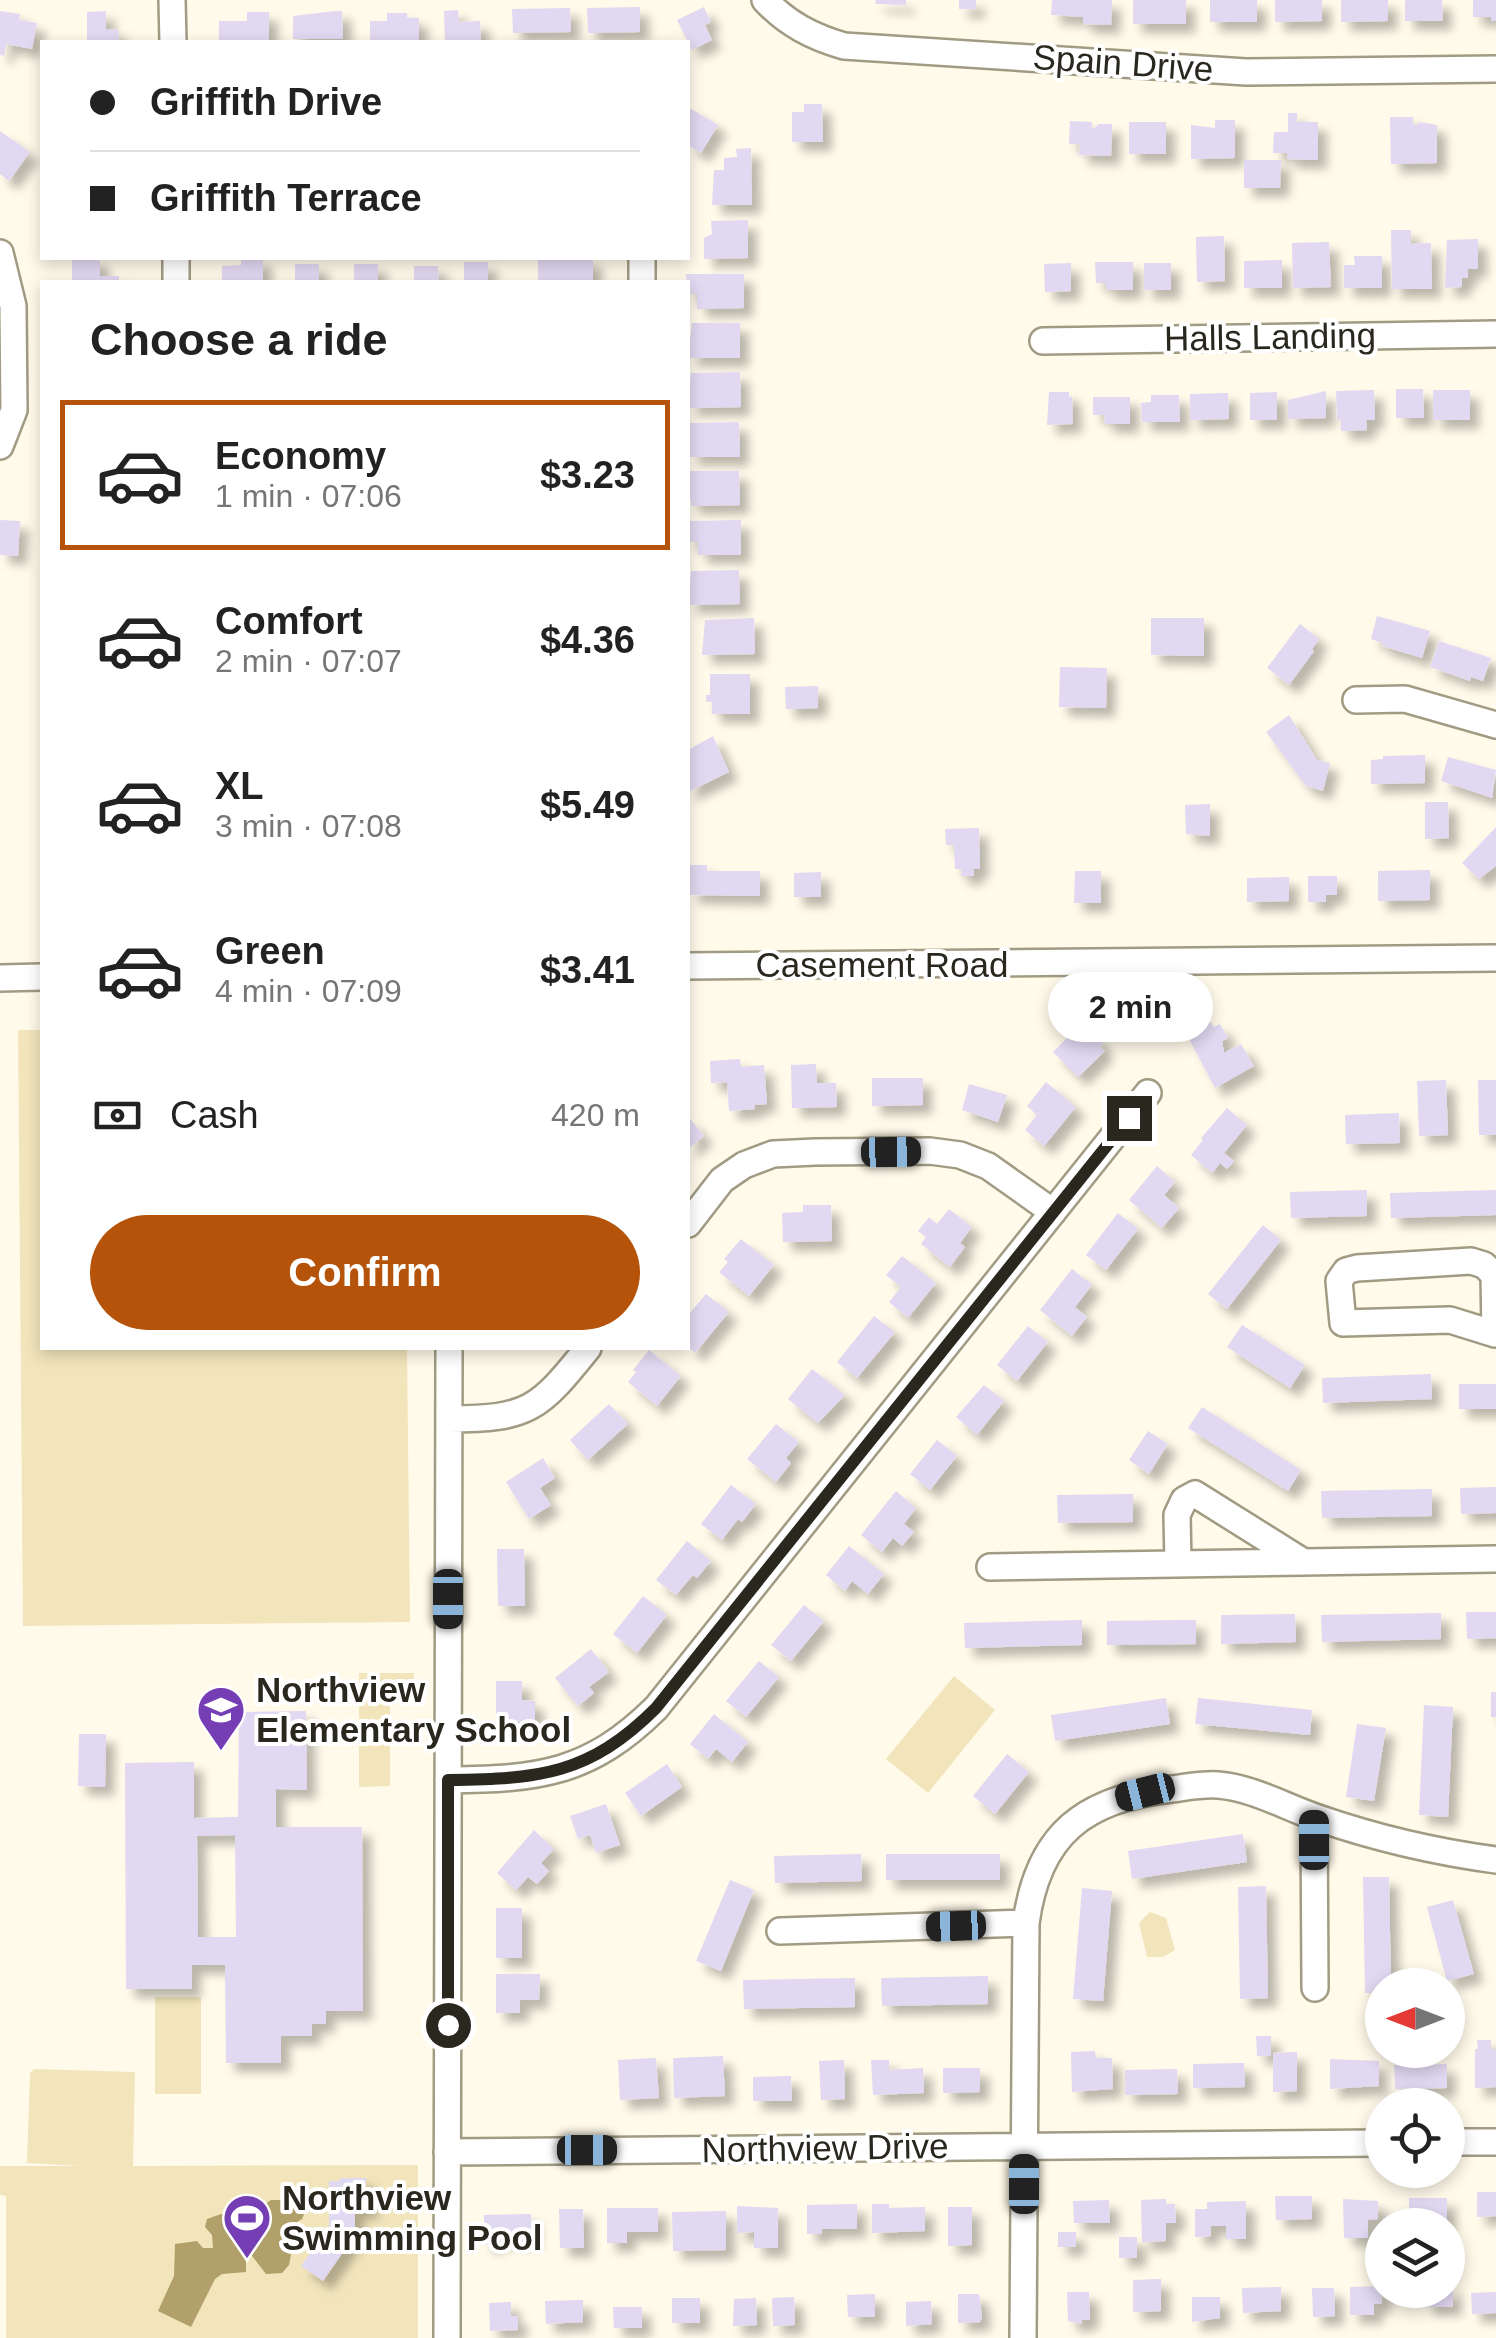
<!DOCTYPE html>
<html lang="en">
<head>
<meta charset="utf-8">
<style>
  :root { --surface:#fff; --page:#f6f6f6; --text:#222; --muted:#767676; --line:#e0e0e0; --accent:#b45309 }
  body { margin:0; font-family:Helvetica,sans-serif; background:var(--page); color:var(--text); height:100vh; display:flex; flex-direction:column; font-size:38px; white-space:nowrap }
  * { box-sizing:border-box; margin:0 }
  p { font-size:32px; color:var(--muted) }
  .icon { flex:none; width:55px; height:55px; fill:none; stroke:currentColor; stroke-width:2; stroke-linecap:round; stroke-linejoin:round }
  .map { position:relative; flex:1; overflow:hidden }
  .side { position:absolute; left:40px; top:280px; width:650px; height:1070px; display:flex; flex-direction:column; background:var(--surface); border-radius:0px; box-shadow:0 5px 15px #0003 }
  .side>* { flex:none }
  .top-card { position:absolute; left:40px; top:40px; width:650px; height:220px; border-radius:0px; box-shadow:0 5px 15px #0003; display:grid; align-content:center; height:220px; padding:0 50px; background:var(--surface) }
  .needle { width:65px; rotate:270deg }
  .buttons { position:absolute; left:1365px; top:1968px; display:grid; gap:20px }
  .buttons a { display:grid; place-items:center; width:100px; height:100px; border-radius:50%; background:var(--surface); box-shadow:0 5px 15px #0003; font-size:50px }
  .end { position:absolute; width:45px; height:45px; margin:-22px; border:12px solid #2a271e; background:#fff; box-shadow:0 0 0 5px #fff }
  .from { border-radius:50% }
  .bubble { position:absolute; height:70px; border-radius:35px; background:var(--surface); box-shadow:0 5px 15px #0003; font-size:32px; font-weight:600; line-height:70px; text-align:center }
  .car { position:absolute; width:30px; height:60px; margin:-30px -15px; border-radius:12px; box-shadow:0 0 8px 2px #0007; background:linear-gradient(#222 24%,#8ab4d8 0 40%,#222 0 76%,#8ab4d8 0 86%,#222 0) }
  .top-card b { display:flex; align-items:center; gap:35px; height:95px; font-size:38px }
  .top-card b+b { border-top:2px solid var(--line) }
  .top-card i { width:25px; height:25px; background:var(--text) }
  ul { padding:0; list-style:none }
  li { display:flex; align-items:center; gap:30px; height:150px; margin:0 20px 15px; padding:0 30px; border:5px solid transparent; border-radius:0px }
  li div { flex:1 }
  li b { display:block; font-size:38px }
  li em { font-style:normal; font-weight:600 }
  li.selected { border-color:var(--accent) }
  li>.icon { width:90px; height:90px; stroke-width:1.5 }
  h2 { padding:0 50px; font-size:45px; line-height:120px }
  .pay { display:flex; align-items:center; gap:25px; height:110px; padding:0 50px; font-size:38px }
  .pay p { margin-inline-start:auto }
  .button { display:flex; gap:20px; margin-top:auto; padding:20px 50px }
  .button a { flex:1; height:115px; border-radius:60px; background:var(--accent); color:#fff; font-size:40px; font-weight:600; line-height:115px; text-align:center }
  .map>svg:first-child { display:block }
  .green { fill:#f2e5bc }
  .water { fill:#b1a069 }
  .building { fill:#e1d8f1; fill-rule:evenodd; filter:url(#shadow) }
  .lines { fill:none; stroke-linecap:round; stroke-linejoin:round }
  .minor-casing { stroke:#a29b83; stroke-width:30 }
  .minor { stroke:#fff; stroke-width:25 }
  .route { stroke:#2a271e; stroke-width:12 }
  .labels { text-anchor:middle; stroke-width:8; stroke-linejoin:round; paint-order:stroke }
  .street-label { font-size:35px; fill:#2a271e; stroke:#fff }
  .poi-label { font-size:35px; font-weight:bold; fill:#2a271e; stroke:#fff; text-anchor:start }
</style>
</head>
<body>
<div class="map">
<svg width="1496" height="2338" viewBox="0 0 1496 2338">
  <defs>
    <filter id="shadow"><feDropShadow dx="9" dy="9" stdDeviation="5" flood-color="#0004"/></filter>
  </defs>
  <rect width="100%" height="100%" fill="#fffaea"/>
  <path class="green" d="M18,1030h24v318h365l3,274 -387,4z
    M359,1673h55v28h-24v85l-31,1z
    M954,1676l41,34 -67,83 -42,-34z
    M1150,1912l16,6 9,32 -12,7h-16l-8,-34z
    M155,1997h46v97h-46z
    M34,2069l101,3 -2,94 285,-1v173h-412v-142l-6,-1v-29h80l-53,-3 3,-90z"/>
  <path class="water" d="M288,2195l10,5 7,12 -3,7 -5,3 -8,43 -7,8 -16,1 -20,-26v24l-24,2 -7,5 -24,48 -33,-16 16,-35 1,-32 22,-3 6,7h10l-1,-13 -7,-8 2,-8 14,-5 24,4 26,-18h11z"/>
  <path class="building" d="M876,0h30v5l-31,-1z
    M959,0h17v9h-17z
    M1052,0h60l-1,25 -28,-1v-7l-32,-2z
    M1133,0h53v24h-53z
    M1210,0h47v22h-47z
    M1275,0h47v21l-47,1z
    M1341,0h47v21l-47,1z
    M1405,0h37l1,21h-38z
    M1473,0h23v21h-5v-4h-18z
    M640,7v25l-52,1 -1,-25z
    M704,7l7,15 -6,3 7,15 -20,10 -15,-30z
    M570,8l1,24 -58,1 -1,-24z
    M458,10l1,12 21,-1 1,21h-36l-1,-31z
    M0,11l20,3 -1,6 18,3 -5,26 -26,-5 -2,12 -4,-1z
    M106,11v19l12,-1 1,13h-32v-30z
    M335,11h7l1,28h-50v-23z
    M247,12h22v30h-50v-21h28z
    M387,13h20v5h12v24h-49v-21h17z
    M804,104h18l1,38h-31v-30h12z
    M688,107l30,18 -17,28 -13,-8z
    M1288,113h9v9h21v38l-31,-1v-6h-14l1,-21h14z
    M1390,117h23v8h6v-3l18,3v38l-46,1z
    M1215,120h20v38l-44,1v-34l24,3z
    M1070,121l22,1v8l7,-6h13l-1,32 -32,-1 1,-11h-11z
    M1129,122h37v32h-37z
    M0,131l30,21 -21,29 -9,-7z
    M751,148l1,57h-40l2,-35h10v-12l13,-1 -1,-8z
    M1244,160h37l-1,28h-36z
    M748,220v38l-44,1v-21l8,-4 -1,-13z
    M1391,230h20v14l20,-1 1,46h-40z
    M1224,236l1,45 -28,1 -1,-45z
    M1478,239v30h-10v9h-6v9l-17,1 2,-48z
    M1329,242l2,45 -38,1 -1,-45z
    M1354,256h28v32h-38v-23h11z
    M72,258h28v18h19v6h-47z
    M241,258h22v24h-41v-16l19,-1z
    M538,258h55v24h-55z
    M1282,260v28h-38v-27z
    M464,262h24v20h-24z
    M1095,262h38v28h-27v-7h-10z
    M1071,263v28l-26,1 -1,-28z
    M1144,263h27v27h-27z
    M295,264h24v18h-24z
    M354,264h24v18h-24z
    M414,266h24l1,16h-25z
    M686,274h58v34l-47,1v-15h-9z
    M692,323h48v35h-52z
    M740,372l1,35 -53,1 3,-35z
    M1396,389h27l1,29h-28z
    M1374,390l1,30h-9l1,10 -26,1v-11h-4l-1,-29z
    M1433,390h37v30h-37z
    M1326,391v27l-38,1v-19z
    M1049,392h20v5h3l1,27 -26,1z
    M1277,392v28h-27v-27z
    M1228,393l1,26 -39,1v-26z
    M1151,395h28l1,27h-38l-1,-19 10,-1z
    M1093,397h37v27h-25l-1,-9h-11z
    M739,422l1,35h-50l-2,-34z
    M688,471h51l1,34 -49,1v-7h-3z
    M0,520l20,1 -2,35 -18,-1z
    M741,520v35h-43v-13h-10v-21z
    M739,570l1,34 -52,1 3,-34z
    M1377,616l53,15 -8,27 -40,-12 1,-3 -12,-4z
    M754,618l1,36 -53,1 3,-35z
    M1151,618h53v38l-53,-1z
    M1300,624l19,15 -7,10 2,2 -25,34 -22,-17z
    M1439,641l52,17 -8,23 -12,-4 -1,4 -40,-14z
    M1060,667l47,1 -1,40 -47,-1z
    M710,674h40v40h-38v-12h-6v-7h4z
    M818,686v22l-32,1 -1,-22z
    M1289,715l28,45 13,3 -7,28 -17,-5 -40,-54z
    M713,736l16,36 -41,20v-42z
    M1425,755v28l-54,1v-24l12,-1v-3z
    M1448,757l48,13 -4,28 -51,-17z
    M1425,802h23l1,36 -24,1z
    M1210,804v32l-24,-2 -1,-29z
    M1496,827v39l-17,13 -17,-16z
    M979,828l1,41h-7l1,7h-13v-7h-6l-1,-24h-8l-1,-16z
    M690,865h17v6h53v25l-70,-1z
    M1430,870v30l-52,1v-30z
    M1075,871h26v32h-27z
    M821,872v25h-27v-24z
    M1308,876h29v19h-11v7h-18z
    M1289,877v24l-42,1v-24z
    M1211,1022l3,5 6,-3 8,14 -6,3 2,12 17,-9 13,22 -39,22 -28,-53z
    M1072,1033l8,8 8,-7 3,3 3,-3 9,9 -3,3 5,5 -27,26 -25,-25z
    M740,1059l1,8 23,-2 3,39 -13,1 1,4 -26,2 -2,-29 -16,1 -1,-22z
    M816,1064l1,19h19l1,24 -45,1 -1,-43z
    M872,1078h51v27l-51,1z
    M1446,1080l2,55 -29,1 -2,-55z
    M1478,1080h18v55h-17z
    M1046,1082l30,25 -32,39 -19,-16 12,-15 -10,-9z
    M969,1084l38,11 -9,27 -36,-12z
    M1227,1108l20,17 -23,28 10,8 -7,8 -7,-6 -8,10 -21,-18 12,-15 -2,-2z
    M1399,1113l1,30 -54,1 -1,-29z
    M688,1116l16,20 -16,13z
    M1157,1166l18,16 -11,13 15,13 -17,20 -33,-28z
    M1367,1190v26l-76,2 -1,-26z
    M1496,1190v25l-105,3 -1,-25z
    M803,1205h28l1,36 -49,1 -1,-29 21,-1z
    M949,1209l23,18 -12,16 5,4 -15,20 -29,-23 5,-7 -8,-6 11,-14 8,7z
    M1118,1213l20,16 -32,41 -20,-15z
    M1263,1225l18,15 -54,69 -19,-15z
    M741,1239l33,26 -25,31 -30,-24 9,-10 -4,-3z
    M902,1256l34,27 -28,35 -19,-16 12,-15 -15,-12z
    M1072,1269l20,16 -17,22 12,10 -15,19 -32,-26z
    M706,1294l23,18 -34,41 -7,-6v-36l2,2z
    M874,1316l21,16 -38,46 -20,-16z
    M1242,1325l63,40 -15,23 -63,-41z
    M1028,1326l20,16 -31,39 -20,-16z
    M649,1350l32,26 -24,30 -29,-24 8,-10 -3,-2z
    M812,1369l33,26 -27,28 -30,-24z
    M1431,1374l1,25 -109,4 -1,-25z
    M1459,1384h37v25h-37z
    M984,1385l20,16 -27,34 -21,-18z
    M609,1404l19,20 -40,36 -18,-20z
    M1202,1407l99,63 -13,21 -100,-63z
    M776,1424l23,18 -13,16 5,5 -15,19 -29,-23z
    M1148,1431l20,13 -19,30 -20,-14z
    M937,1440l20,16 -27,34 -20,-16z
    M543,1458l12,20 -15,10 11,17 -22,14 -23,-37z
    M731,1485l25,19 -14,18 -4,-3 -16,21 -21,-16z
    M1496,1487v26l-35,1 -1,-26z
    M1432,1489v27l-110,2 -1,-27z
    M896,1491l20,17 -12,16 10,8 -12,14 -9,-8 -11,14 -21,-17z
    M1133,1494v28l-75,1 -1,-28z
    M687,1541l24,20 -14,17 -4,-3 -17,20 -20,-15z
    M849,1546l35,28 -16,20 -16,-13 -7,10 -19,-16z
    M497,1549h27l1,57h-27z
    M643,1596l24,19 -30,38 -24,-19z
    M804,1605l20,16 -33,40 -20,-16z
    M1466,1612h30v26l-29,1z
    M1441,1613v26l-119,3 -1,-27z
    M1295,1614l1,28 -75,2v-29z
    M1082,1620v25l-117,3 -1,-25z
    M1181,1620h15v24l-89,1v-24z
    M591,1649l18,23 -20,15 5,6 -16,13 -23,-28z
    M759,1661l20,16 -33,40 -20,-16z
    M496,1681h26v19l13,1v21h-39z
    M1491,1692h5v25h-5z
    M1166,1698l4,26 -115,17 -4,-26z
    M1198,1698l114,12 -2,25 -115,-11z
    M1424,1705l29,2 -5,110 -29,-2z
    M306,1711l1,79 -31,-1v38h86l1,184h-37v13h-14v12h-31v27h-55l-1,-98h-33v24h-66l-1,-226 69,-1v56l44,-1 1,-105zM235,1835l1,102h-38l-1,-101z
    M714,1714l34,28 -16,20 -16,-13 -8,10 -18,-15z
    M1357,1724l29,4 -12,73 -28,-4z
    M79,1734h27l-1,53 -27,-1z
    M1007,1754l22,18 -34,42 -22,-18z
    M667,1764l15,23 -41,29 -16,-23z
    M606,1804l14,41 -24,8 -6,-18 -12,4 -8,-23z
    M534,1830l20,19 -13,14 8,8 -12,13 -9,-7 -12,13 -19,-17z
    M1243,1834l4,28 -115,17 -4,-28z
    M861,1854l1,27 -87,2 -1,-27z
    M886,1854h114v26h-114z
    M1363,1877h26l2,108h-9v8h-17z
    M730,1880l24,10 -33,81 -25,-10z
    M1266,1886l2,112 -28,1 -2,-112z
    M1082,1888l30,3 -9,110 -30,-2z
    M1453,1900l21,74 -27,7 -20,-74z
    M496,1908h26v50h-26z
    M496,1974h44l-1,26h-19v13h-24z
    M988,1976v28l-106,2 -1,-28z
    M855,1978v29l-111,2 -1,-29z
    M1256,2036h15v20h-14z
    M1477,2040h14v9h5v38l-21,1v-39h3z
    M1095,2051l1,7h16l1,31 -41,3 -1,-40z
    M1297,2052v39l-24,1v-39z
    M723,2056l2,40 -51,2 -1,-40z
    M656,2058l3,40 -39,2 -2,-40z
    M1330,2059l49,2v25l-49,3z
    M844,2060l1,39 -24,1 -2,-39z
    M871,2060h18v10l34,-2 1,25 -51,2z
    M1244,2063l1,24 -52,1v-24z
    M1447,2064v24l-52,1 -1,-24z
    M943,2068h37v24l-37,1z
    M1177,2069l1,25 -53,1v-25z
    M791,2076l1,25h-39v-24z
    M340,2178h26v24h4v8h-15v25l-32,46 -22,-15 28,-39v-46h10z
    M1477,2192h19v24l-19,1z
    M1275,2196h37v23l-36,1z
    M1409,2198h38v24h-38z
    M1166,2199v5h9l1,19h-10v18l-24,1 -1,-42z
    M1343,2199l35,2v18l-10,1v18h-24z
    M1109,2200l1,23h-36l-1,-22z
    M1246,2201v38h-20v-13h-16l1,10 -16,1v-28h12v-7z
    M857,2204v25h-35v5h-15v-29z
    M872,2204h17v4l36,-1v24l-53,2z
    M737,2206l41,2v40h-24v-16l-17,1z
    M948,2207h24v38l-24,1z
    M607,2208h51v24h-31v11h-20z
    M559,2209h24l1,39h-24z
    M726,2211v39l-53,1 -1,-39z
    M531,2214l1,25h-37v5h-11v-29z
    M1058,2232h18v15h-18z
    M1119,2237h18v21h-18z
    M1161,2279v32l-28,1v-32z
    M1448,2285h5v22h-28v-17h23z
    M1382,2286v18h-8v11h-24v-28z
    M1281,2287v24l-38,2 -1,-25z
    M1312,2288h22l1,28 -22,1z
    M1067,2292h22l1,28h-8v4l-14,-3z
    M1496,2292v21l-24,1 -1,-21z
    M875,2294v23h-27l-1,-22z
    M958,2294h21l3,23 -2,5 -22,1z
    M794,2297l1,28 -22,1 -1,-28z
    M1192,2297h28v21l-28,4z
    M672,2298h28v25h-28z
    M756,2298l1,27 -24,1 1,-27z
    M583,2300v22l-37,2 -1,-23z
    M931,2301l1,23 -26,2v-24z
    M511,2302v14h7v14l-28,1 -1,-28z
    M613,2307h29v21h-28z"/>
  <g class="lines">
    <g class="minor-casing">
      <path id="minor" d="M172,0l1,42
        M765,0c22,24 48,37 79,46l402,26 250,-3
        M0,253l13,53 1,104 -14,36
        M176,258v24
        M642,258v24
        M1043,341l453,-7
        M1356,700l49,-1 91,26
        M688,966l808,-8
        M0,978l42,-1
        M688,1224l34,-44 22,-15 29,-11 42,-2 115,-1 30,4 28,11 65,46
        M1495,1334l-1,-59 -10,-10 -13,-4 -114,7 -11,3 -7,10 4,42 107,-3 45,14h1
        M449,1419c80,0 90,-10 139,-71
        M1178,1563l-1,-48 7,-15 11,-6 107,67
        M990,1567l506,-8
        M448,1780c91,-1 141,-6 208,-72l492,-615
        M1314,1817l1,171
        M780,1931l246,-8
        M1448,2142h48
        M447,2152l935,-9
        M447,2338l2,-990
        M1023,2338l3,-415c12,-89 59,-125 146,-134 15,-2 31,-5 46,-4 36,3 67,22 100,33 58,20 118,34 178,42"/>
    </g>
    <use href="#minor" class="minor"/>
  </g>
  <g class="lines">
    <path class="route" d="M448,2025v-245c91,-1 141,-5 208,-72l473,-590"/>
  </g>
  <defs>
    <g id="school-pin" transform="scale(2.5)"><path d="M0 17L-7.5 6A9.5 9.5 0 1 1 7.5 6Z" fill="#763eb4" stroke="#fff"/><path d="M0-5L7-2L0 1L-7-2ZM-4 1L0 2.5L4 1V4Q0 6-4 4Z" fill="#fff"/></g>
    <g id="stadium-pin" transform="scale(2.5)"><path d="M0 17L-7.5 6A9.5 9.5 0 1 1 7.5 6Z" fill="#763eb4" stroke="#fff"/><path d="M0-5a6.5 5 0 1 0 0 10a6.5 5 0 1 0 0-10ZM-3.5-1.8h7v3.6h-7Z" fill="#fff"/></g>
  </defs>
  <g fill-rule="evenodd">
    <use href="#school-pin" x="221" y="1710"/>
    <use href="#stadium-pin" x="247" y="2218"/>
  </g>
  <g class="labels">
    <g class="street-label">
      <text transform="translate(1123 63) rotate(4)" y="12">Spain Drive</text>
      <text transform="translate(1270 337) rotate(-1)" y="12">Halls Landing</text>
      <text x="882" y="977">Casement Road</text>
      <text transform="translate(825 2148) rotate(-1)" y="12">Northview Drive</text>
    </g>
    <g class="poi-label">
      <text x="256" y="1702">Northview<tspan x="256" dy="40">Elementary School</tspan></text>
      <text x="282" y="2210">Northview<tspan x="282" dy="40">Swimming Pool</tspan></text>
    </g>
  </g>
</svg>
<div class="buttons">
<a><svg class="needle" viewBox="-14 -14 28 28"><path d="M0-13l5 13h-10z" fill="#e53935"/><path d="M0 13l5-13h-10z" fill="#767676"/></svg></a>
<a><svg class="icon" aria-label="locate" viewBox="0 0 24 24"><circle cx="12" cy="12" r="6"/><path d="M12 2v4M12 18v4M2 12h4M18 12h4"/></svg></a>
<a><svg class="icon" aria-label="layers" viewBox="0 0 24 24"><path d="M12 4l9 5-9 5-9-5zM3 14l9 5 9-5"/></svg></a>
</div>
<i class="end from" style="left:448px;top:2025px"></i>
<i class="end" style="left:1129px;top:1118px"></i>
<div class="bubble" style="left:1048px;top:972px;width:165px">2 min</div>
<i class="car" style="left:891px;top:1152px;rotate:89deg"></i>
<i class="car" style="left:448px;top:1599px;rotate:180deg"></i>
<i class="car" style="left:1145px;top:1792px;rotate:256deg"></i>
<i class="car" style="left:1314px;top:1840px;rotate:0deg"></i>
<i class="car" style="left:956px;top:1926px;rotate:268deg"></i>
<i class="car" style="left:587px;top:2150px;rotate:90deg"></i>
<i class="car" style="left:1024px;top:2184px;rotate:0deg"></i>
<div class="top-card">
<b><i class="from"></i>Griffith Drive</b>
<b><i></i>Griffith Terrace</b>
</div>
<section class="side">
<h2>Choose a ride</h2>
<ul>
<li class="selected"><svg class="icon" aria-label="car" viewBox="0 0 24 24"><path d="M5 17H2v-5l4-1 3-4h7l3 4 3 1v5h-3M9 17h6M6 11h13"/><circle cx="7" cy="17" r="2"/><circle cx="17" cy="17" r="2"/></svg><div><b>Economy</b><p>1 min · 07:06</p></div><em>$3.23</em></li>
<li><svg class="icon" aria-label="car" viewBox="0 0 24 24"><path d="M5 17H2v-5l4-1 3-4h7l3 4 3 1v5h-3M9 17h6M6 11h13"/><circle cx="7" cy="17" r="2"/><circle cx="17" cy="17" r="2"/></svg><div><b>Comfort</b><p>2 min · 07:07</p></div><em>$4.36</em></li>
<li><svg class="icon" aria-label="car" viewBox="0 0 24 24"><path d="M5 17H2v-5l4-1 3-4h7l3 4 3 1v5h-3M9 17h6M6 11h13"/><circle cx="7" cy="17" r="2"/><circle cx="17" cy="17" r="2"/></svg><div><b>XL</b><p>3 min · 07:08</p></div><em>$5.49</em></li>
<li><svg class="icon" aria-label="car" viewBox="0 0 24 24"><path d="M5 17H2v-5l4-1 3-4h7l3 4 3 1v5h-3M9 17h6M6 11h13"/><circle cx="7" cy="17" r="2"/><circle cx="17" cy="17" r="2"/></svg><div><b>Green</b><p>4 min · 07:09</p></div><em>$3.41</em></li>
</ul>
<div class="pay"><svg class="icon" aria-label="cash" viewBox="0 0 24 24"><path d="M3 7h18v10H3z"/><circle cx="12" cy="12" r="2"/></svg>Cash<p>420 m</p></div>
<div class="button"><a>Confirm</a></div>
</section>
</div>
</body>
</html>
